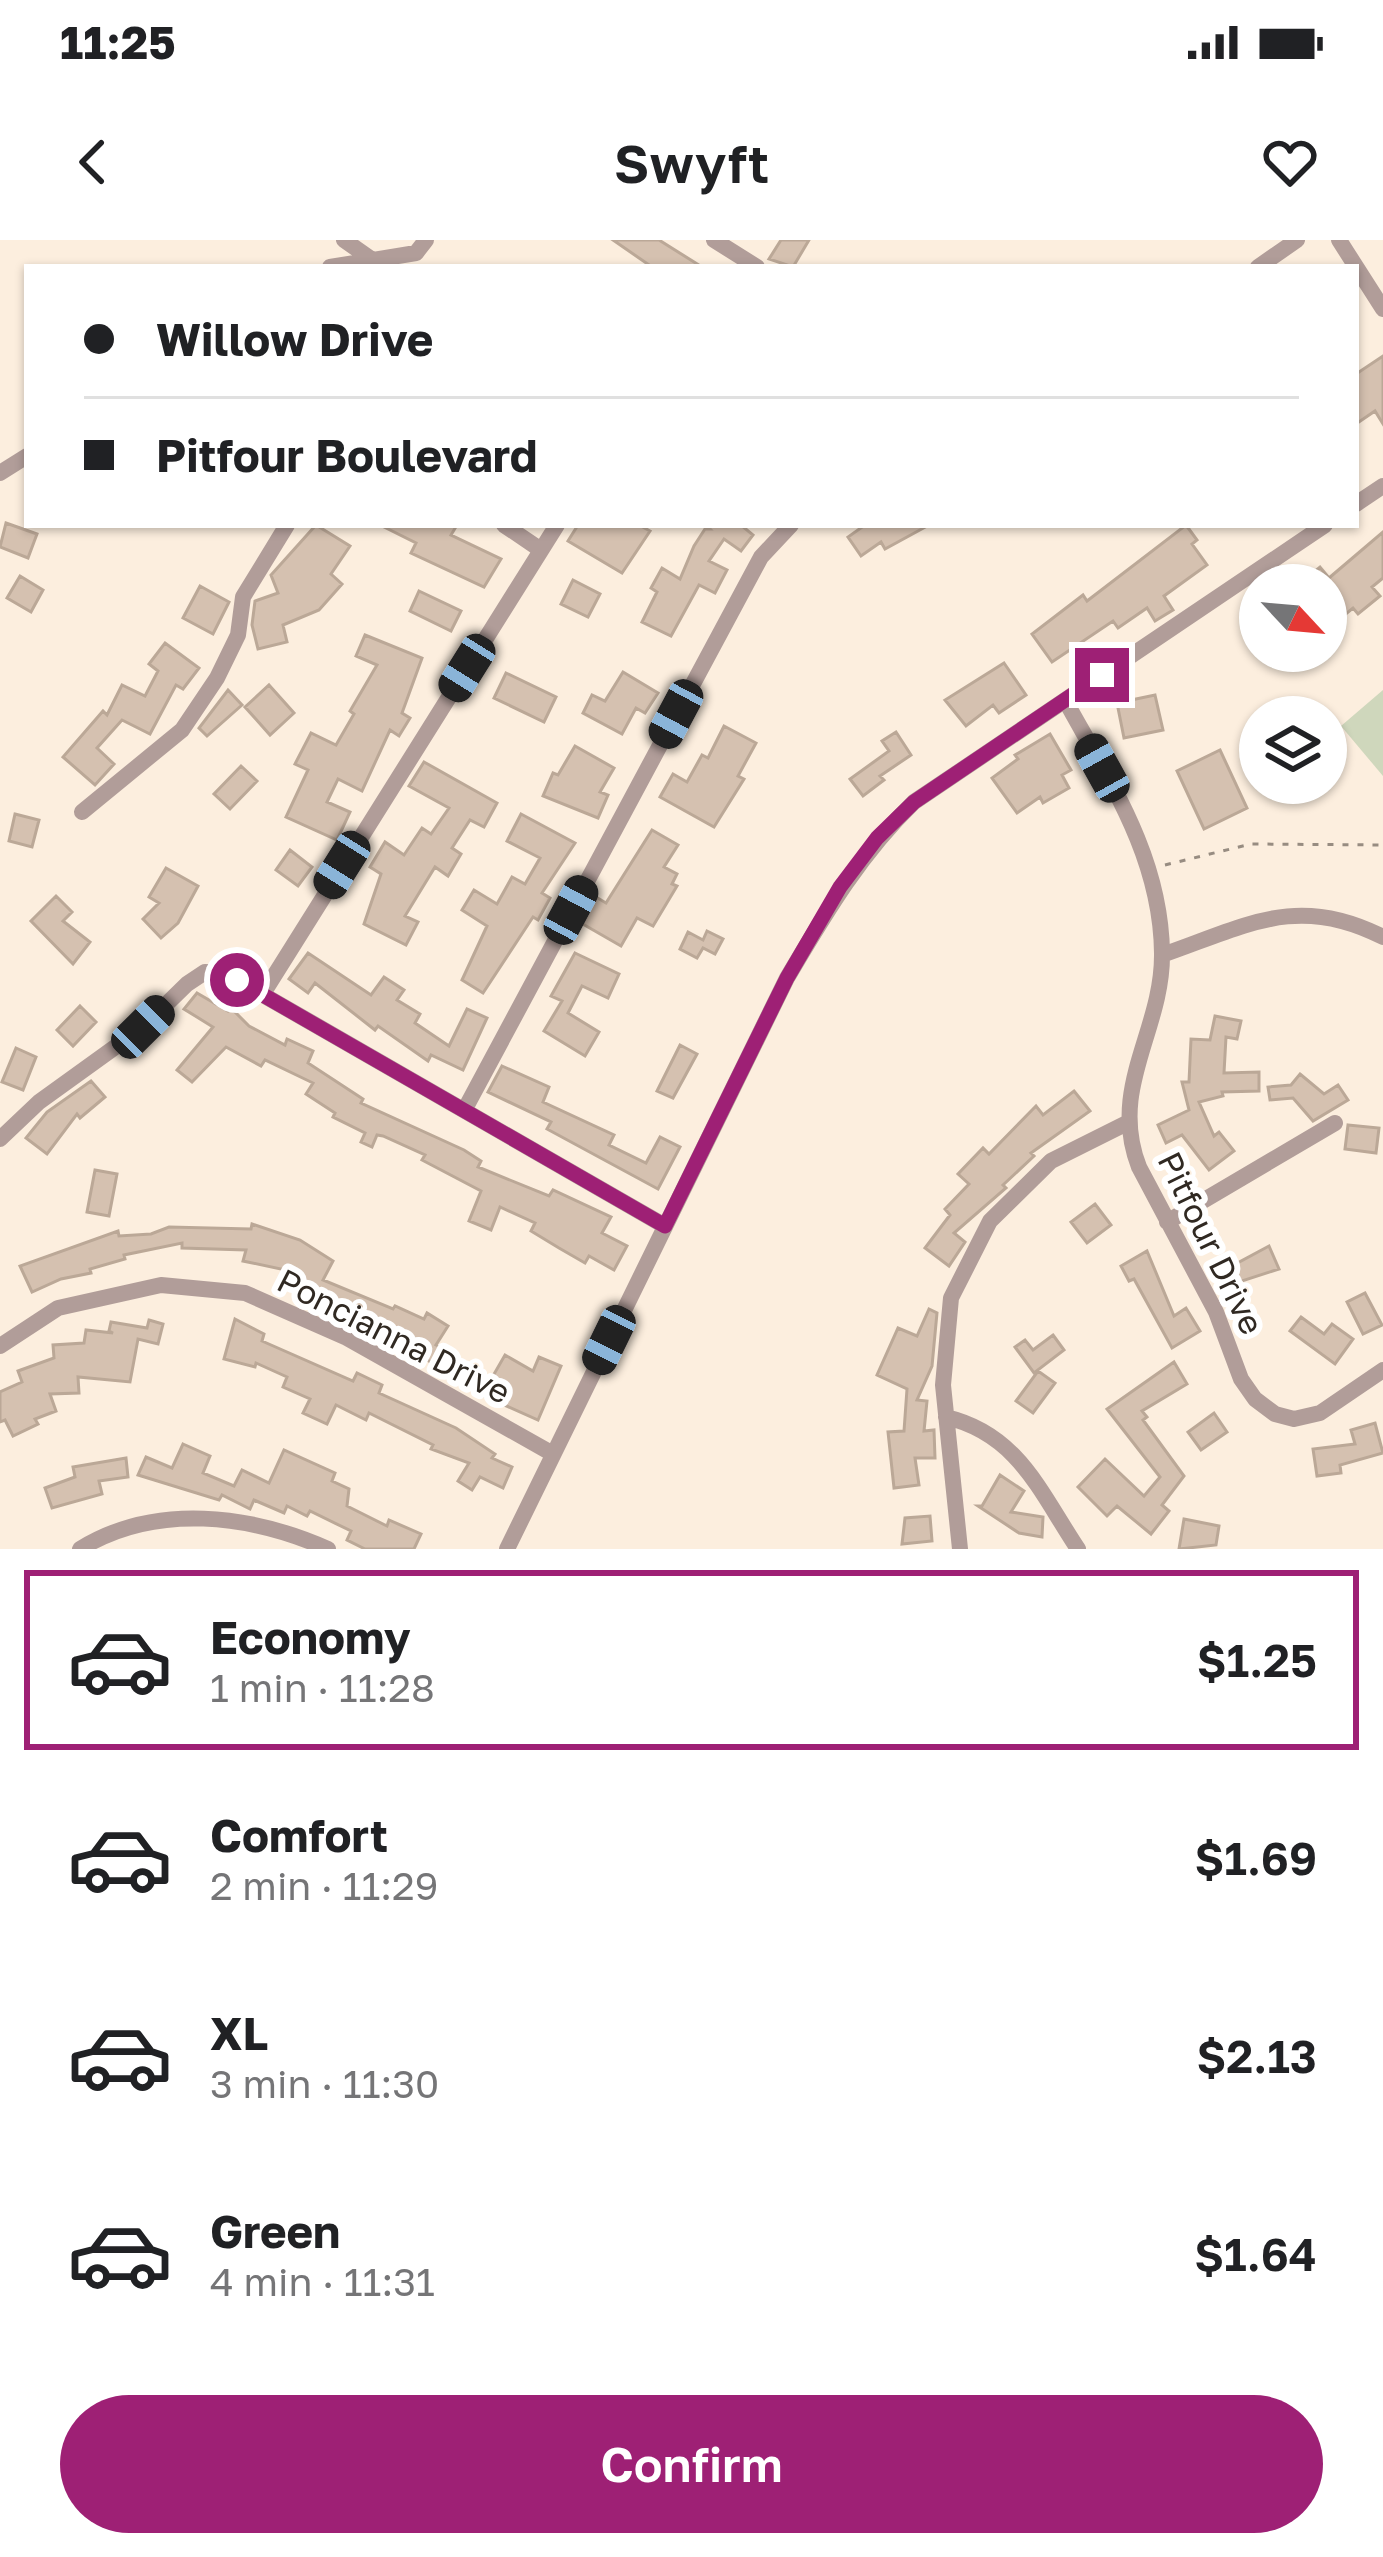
<!DOCTYPE html>
<html lang="en">
<head>
<meta charset="utf-8">
<style>
  :root { --surface:#fff; --page:#f6f6f6; --text:#202124; --muted:#757577; --line:#e0e0e0; --accent:#9e2075 }
  body { margin:0; font-family:"Golos Text",sans-serif; background:var(--page); color:var(--text); height:100vh; display:flex; flex-direction:column; font-size:45px; white-space:nowrap }
  * { box-sizing:border-box; margin:0 }
  p { font-size:39px; color:var(--muted) }
  .icon { flex:none; width:66px; height:66px; fill:none; stroke:currentColor; stroke-width:2; stroke-linecap:round; stroke-linejoin:round }
  .map { position:relative; height:1309px; overflow:hidden }
  .drawer { display:flex; flex-direction:column; background:var(--surface); flex:1 }
  .drawer>* { flex:none }
  .top-card { position:absolute; left:24px; top:24px; width:1335px; height:264px; border-radius:0px; box-shadow:0 3px 9px #0004; display:grid; align-content:center; height:264px; padding:0 60px; background:var(--surface) }
  .needle { width:78px; rotate:116deg }
  .tools { position:absolute; left:1239px; top:324px; display:grid; gap:24px }
  .tools a { display:grid; place-items:center; width:108px; height:108px; border-radius:50%; background:var(--surface); box-shadow:0 3px 9px #0004; font-size:60px }
  .end { position:absolute; width:54px; height:54px; margin:-27px; border:15px solid #9e2075; background:#fff; box-shadow:0 0 0 6px #fff }
  .from { border-radius:50% }
  .car { position:absolute; width:36px; height:72px; margin:-36px -18px; border-radius:15px; box-shadow:0 0 9px 3px #0007; background:linear-gradient(#222 24%,#8ab4d8 0 40%,#222 0 76%,#8ab4d8 0 86%,#222 0) }
  .top-card b { display:flex; align-items:center; gap:42px; height:114px; font-size:45px }
  .top-card b+b { border-top:3px solid var(--line) }
  .top-card i { width:30px; height:30px; background:var(--text) }
  ul { padding:21px 0 0; list-style:none }
  li { display:flex; align-items:center; gap:36px; height:180px; margin:0 24px 18px; padding:0 36px; border:6px solid transparent; border-radius:0px }
  li div { flex:1 }
  li b { display:block; font-size:45px }
  li em { font-style:normal; font-weight:600 }
  li.selected { border-color:var(--accent) }
  li>.icon { width:108px; height:108px; stroke-width:1.5 }
  .primary-button { display:flex; gap:24px; margin-top:auto; padding:24px 60px }
  .primary-button a { flex:1; height:138px; border-radius:72px; background:var(--accent); color:#fff; font-size:48px; font-weight:600; line-height:138px; text-align:center }
  .status { display:flex; justify-content:space-between; align-items:center; height:84px; padding:0 60px; background:var(--surface); direction:ltr }
  .status svg { height:33px; fill:currentColor }
  header { display:flex; justify-content:space-between; align-items:center; height:156px; padding:0 60px; background:var(--surface); font-size:54px; font-weight:600 }
  .map>svg:first-child { display:block }
  .green { fill:#cfd7bc }
  .building { fill:#d5c1b0; stroke:#bba897; stroke-width:3 }
  .lines { fill:none; stroke-linecap:round; stroke-linejoin:round }
  .path { stroke:#978c81; stroke-width:3; stroke-dasharray:6 9; stroke-linecap:butt }
  .street { stroke:#b19d99; stroke-width:16 }
  .route { stroke:#9e2075; stroke-width:15 }
  .labels { text-anchor:middle; stroke-width:12; stroke-linejoin:round; paint-order:stroke }
  .street-label { font-size:33px; fill:#302922; stroke:#fff }
</style>
</head>
<body>
<div class="status"><b>11:25</b><svg viewBox="0 0 49 12"><path d="M0 12V9h3v3zM5 12V6h3v6zM10 12V3h3v9zM15 12V0h3v12zM26 1h20v11H26zM47 4h2v5h-2z"/></svg></div>
<header><svg class="icon" aria-label="back" viewBox="0 0 24 24"><path d="M15 5l-7 7 7 7"/></svg>Swyft<svg class="icon" aria-label="heart" viewBox="0 0 24 24"><path d="M12 20l-8-8c-3-5 5-10 8-4 3-6 11-1 8 4z"/></svg></header>
<div class="map">
<svg width="1383" height="1309" viewBox="0 0 1383 1309">
  <rect width="100%" height="100%" fill="#fceede"/>
  <path class="green" d="M1383,450v86l-42,-50z"/>
  <path class="building" d="M613,0h46l43,27h-50z
    M781,0h28l-16,27 -24,-8z
    M1383,116v68l-8,-13 -19,13v-50z
    M6,283l31,11 -9,24 -28,-11z
    M316,285l34,21 -19,28 11,10 -23,26 -36,15 4,17 -29,7 -6,-24 3,-24 23,-8 -7,-18z
    M380,285h77l-6,10 50,24 -17,28 -73,-34 5,-10z
    M578,285h61l11,6 -28,42 -54,-32z
    M706,285h35l12,10 -12,16 -17,-12 -15,22 18,9 -12,23 -16,-8 -28,51 -29,-14 15,-30 -6,-4 11,-20 18,11 14,-33 11,-17h5z
    M865,285h64l-44,24 -4,-7 -20,14 -13,-19z
    M1186,285l11,15 -5,4 15,21 -43,31 9,14 -18,11 -8,-13 -29,20 -5,-7 -61,41 -20,-28 51,-39 4,6z
    M1383,292v46l-11,9 8,9 -22,18 -5,-6 -22,18 -5,-6v-35h-28l22,-18 9,11z
    M20,336l23,14 -12,22 -24,-14z
    M573,340l27,14 -12,23 -27,-13z
    M200,346l29,16 -16,32 -30,-16z
    M419,351l42,20 -10,20 -41,-20z
    M365,395l57,23 -20,55 8,5 -11,18 -9,-6 -28,61 -24,-12 -11,23 23,10 -13,28 -51,-23 22,-47 -13,-6 16,-31 25,12 18,-31 -4,-3 27,-46 -21,-9z
    M165,403l34,25 -16,21 -7,-4 -26,49 -28,-14 -25,28 17,16 -19,21 -32,-28 40,-46 4,4 15,-30 23,11 13,-25 -9,-7z
    M1004,423l22,32 -27,18 -6,-8 -27,21 -21,-26z
    M623,432l35,21 -13,20 -9,-5 -14,26 -39,-21 9,-18 13,6z
    M506,433l50,24 -12,25 -50,-24z
    M269,445l25,28 -24,22 -25,-28z
    M228,450l14,15 -35,31 -8,-8z
    M1155,455l8,35 -39,8 -7,-35z
    M724,486l32,17 -18,33 6,3 -30,48 -54,-30 13,-23 14,8 15,-27 6,3z
    M896,492l15,23 -31,21 4,4 -21,16 -13,-17 39,-28 -7,-10z
    M1050,494l21,36 -9,5 7,13 -26,15 -3,-6 -23,16 -25,-35 26,-19 -3,-4z
    M575,506l39,22 -14,24 8,3 -10,23 -55,-22 10,-23 5,2z
    M1220,510l27,58 -43,21 -27,-58z
    M424,522l73,41 -13,24 -14,-7 -18,28 9,6 -13,22 -13,-9 -30,49 13,6 -12,23 -42,-21 17,-50 -11,-7 15,-25 19,13 18,-27 9,6 18,-26 -40,-22z
    M241,526l16,15 -27,28 -16,-15z
    M15,574l24,6 -7,27 -23,-6z
    M521,574l54,29 -33,50 8,5 -12,22 -5,-3 -50,76 -21,-13 25,-54 -25,-16 12,-20 23,14 15,-27 13,7 15,-26 -33,-17z
    M652,590l26,15 -14,22 13,7 -5,10 5,2 -24,40 -16,-8 -16,28 -40,-23 15,-26 10,6z
    M290,610l22,17 -14,19 -22,-16z
    M166,628l32,18 -20,37 -17,15 -18,-19 16,-16 -10,-6z
    M56,656l16,16 -9,9 27,21 -17,22 -42,-43z
    M707,691l16,8 -8,15 -12,-6 -6,10 -17,-9 8,-17 15,8z
    M308,713l63,42 13,-18 20,13 -7,10 23,14 -5,9 34,23 18,-37 20,9 -24,52 -32,-15 -3,6 -50,-35 -3,4 -60,-47 -7,10 -19,-14z
    M575,713l44,21 -11,24 -26,-12 -14,27 31,19 -14,24 -41,-25 18,-30 -11,-5z
    M197,753l31,18 3,-3 18,18 36,19 2,-6 26,12 -5,12 55,36 -2,4 103,47 17,11 -3,6 71,29 4,-6 58,27 -9,16 25,13 -13,24 -25,-14 -4,7 -26,-15 -28,-17 4,-8 -35,-16 -9,23 -22,-9 12,-30 -59,-31 3,-5 -42,-19 -6,-1 -5,12 -11,-5 4,-9 -32,-16 2,-4 -29,-19 7,-11 -48,-23 -4,6 -35,-19 -34,35 -15,-12 36,-43 -29,-18z
    M80,766l16,16 -23,24 -16,-16z
    M1215,776l26,5 -4,18 -11,-2 -2,36 35,-1v19l-37,1 1,4 -24,6 15,34 5,-4 15,19 -25,19 -27,-35 -16,8 -8,-18 31,-15 -7,-28h7l2,-43 19,1z
    M680,805l17,9 -24,44 -16,-7z
    M16,808l20,9 -13,33 -21,-8z
    M502,826l47,21 -6,15 71,33 -5,10 37,18 14,-26 20,10 -22,42 -111,-60 4,-7 -63,-30z
    M1300,834l24,20 14,-9 10,15 -35,21 -20,-23 -23,2 -2,-13 23,-2z
    M91,841l14,16 -25,21 -3,-4 -30,40 -21,-16 21,-26z
    M1074,851l16,20 -59,42 3,3 -31,29 3,3 -52,45 11,9 -16,24 -24,-18 25,-33 -5,-6 24,-25 -11,-10 25,-26 6,6 47,-48 7,9z
    M1348,885l31,3 -3,25 -31,-4z
    M95,930l22,4 -8,42 -22,-4z
    M1095,964l16,21 -24,18 -16,-21z
    M252,984l48,16 33,21 -10,19 70,29 2,-3 29,13 3,-6 21,13 -12,19 20,10 -10,19 -38,-29 -26,-12 2,-4 -66,-29 -28,-18 5,-10 -52,-11 3,-11 -64,-2v-5l-58,12 1,4 -35,10 1,4 -30,6 -29,13 -12,-26 98,-35 1,5 32,-2 18,-7 82,2z
    M1269,1006l10,23 -40,13 -7,-16z
    M1147,1011l27,65 12,-8 14,23 -28,17 -38,-69 -5,2 -8,-15z
    M1365,1053l17,32 -19,9 -16,-32z
    M929,1069l8,4 -5,53 -15,34 10,1 -3,30 10,-1 1,28h-20l4,27 -25,3 -6,-56 16,-1 3,-42 -30,-14 21,-47 19,8z
    M1301,1077l23,17 8,-10 21,15 -18,25 -45,-33z
    M235,1079l29,15 -2,7 91,40 4,-8 25,12 -3,8 77,35 39,26 -3,4 20,9 -9,21 -23,-11 -8,13 -14,-9 11,-18 -38,-14 2,-4 -64,-32 -3,7 -30,-15 -9,19 -24,-11 7,-14 -27,-12 4,-10 -31,-14 -1,4 -31,-8z
    M149,1080l14,4 -5,20 -20,-5 -8,43 -52,-5 1,16 -29,1 6,17 -21,8 3,5 -25,12 -8,-16 -5,2v-30l22,-10 -4,-11 36,-13 -1,-13 31,-2 2,-13 27,3 -4,-2 2,-9 36,6z
    M1053,1095l11,15 -30,23 -19,-26 10,-7 8,10z
    M505,1115l28,16 6,-14 22,9 -23,54 -56,-25z
    M1174,1122l13,22 -45,27 5,6 -4,3 41,56 -22,29 7,6 -18,23 -34,-28 -10,10 -29,-29 27,-28 39,37 16,-19 -53,-68z
    M1038,1131l17,12 -22,30 -17,-12z
    M1214,1173l13,19 -26,18 -13,-18z
    M1375,1183l8,30 -43,12 1,8 -24,3 -4,-27 42,-5 -4,-14z
    M183,1204l27,12 -7,17 31,13 8,-16 27,13 15,-33 51,23 -3,8 17,8 -2,17 40,20 2,-6 32,14 -7,15h-49l-18,-9 4,-9 -41,-20 -3,5 -20,-10 -3,7 -30,-13 -4,9 -28,-14 -3,5 -81,-25 8,-18 26,11z
    M126,1218l2,19 -29,4 3,13 -50,14 -7,-20 30,-11 -2,-10z
    M1000,1235l24,16 -13,21 32,5 -1,20 -23,-4 -41,-27h4z
    M930,1276l2,25 -30,3 3,-26z
    M1184,1279l35,7 -3,19 -37,4z"/>
  <g class="lines">
    <path class="path" d="M1165,625l86,-21 132,1"/>
    <path class="street" d="M344,0l30,21
      M714,0l43,27
      M1339,0l44,69
      M330,27l86,-14 10,-13
      M1258,27l39,-27
      M0,233l27,-17
      M1356,264l27,-18
      M504,285l37,25
      M1065,460c45,82 96,157 97,253 1,78 -54,134 -23,214l77,145 25,67 14,20 20,15 19,5 26,-6 63,-43
      M82,572l100,-82 35,-52 21,-43 5,-38 44,-72
      M1162,715c84,-29 135,-62 221,-18
      M264,752l293,-467
      M466,867l295,-550 30,-32
      M0,899l39,-37 104,-75 44,-43 18,-12 20,1 440,253
      M1167,982l168,-99
      M0,1106l58,-38 103,-23 84,8 102,45 206,116
      M946,1177c72,17 94,75 132,132
      M80,1309c76,-47 171,-34 248,0
      M507,1309l280,-571c38,-64 73,-124 127,-176l411,-277
      M960,1309l-17,-164 8,-87 39,-77 61,-60 76,-38"/>
  </g>
  <g class="lines">
    <path class="route" d="M237,740l428,246 122,-248 53,-91 37,-49 37,-36 188,-127"/>
  </g>
  <g class="labels">
    <g class="street-label">
      <text transform="translate(1211 1003) rotate(64)" y="12">Pitfour Drive</text>
      <text transform="translate(394 1096) rotate(27)" y="12">Poncianna Drive</text>
    </g>
  </g>
</svg>
<div class="tools">
<a><svg class="needle" viewBox="-14 -14 28 28"><path d="M0-13l5 13h-10z" fill="#e53935"/><path d="M0 13l5-13h-10z" fill="#757577"/></svg></a>
<a><svg class="icon" aria-label="layers" viewBox="0 0 24 24"><path d="M12 4l9 5-9 5-9-5zM3 14l9 5 9-5"/></svg></a>
</div>
<i class="end from" style="left:237px;top:740px"></i>
<i class="end" style="left:1102px;top:435px"></i>
<i class="car" style="left:467px;top:428px;rotate:212deg"></i>
<i class="car" style="left:676px;top:474px;rotate:208deg"></i>
<i class="car" style="left:1102px;top:528px;rotate:331deg"></i>
<i class="car" style="left:342px;top:625px;rotate:212deg"></i>
<i class="car" style="left:571px;top:670px;rotate:28deg"></i>
<i class="car" style="left:143px;top:787px;rotate:45deg"></i>
<i class="car" style="left:609px;top:1100px;rotate:206deg"></i>
<div class="top-card">
<b><i class="from"></i>Willow Drive</b>
<b><i></i>Pitfour Boulevard</b>
</div>
</div>
<section class="drawer">
<ul>
<li class="selected"><svg class="icon" aria-label="car" viewBox="0 0 24 24"><path d="M5 17H2v-5l4-1 3-4h7l3 4 3 1v5h-3M9 17h6M6 11h13"/><circle cx="7" cy="17" r="2"/><circle cx="17" cy="17" r="2"/></svg><div><b>Economy</b><p>1 min · 11:28</p></div><em>$1.25</em></li>
<li><svg class="icon" aria-label="car" viewBox="0 0 24 24"><path d="M5 17H2v-5l4-1 3-4h7l3 4 3 1v5h-3M9 17h6M6 11h13"/><circle cx="7" cy="17" r="2"/><circle cx="17" cy="17" r="2"/></svg><div><b>Comfort</b><p>2 min · 11:29</p></div><em>$1.69</em></li>
<li><svg class="icon" aria-label="car" viewBox="0 0 24 24"><path d="M5 17H2v-5l4-1 3-4h7l3 4 3 1v5h-3M9 17h6M6 11h13"/><circle cx="7" cy="17" r="2"/><circle cx="17" cy="17" r="2"/></svg><div><b>XL</b><p>3 min · 11:30</p></div><em>$2.13</em></li>
<li><svg class="icon" aria-label="car" viewBox="0 0 24 24"><path d="M5 17H2v-5l4-1 3-4h7l3 4 3 1v5h-3M9 17h6M6 11h13"/><circle cx="7" cy="17" r="2"/><circle cx="17" cy="17" r="2"/></svg><div><b>Green</b><p>4 min · 11:31</p></div><em>$1.64</em></li>
</ul>
<div class="primary-button"><a>Confirm</a></div>
</section>
</body>
</html>
